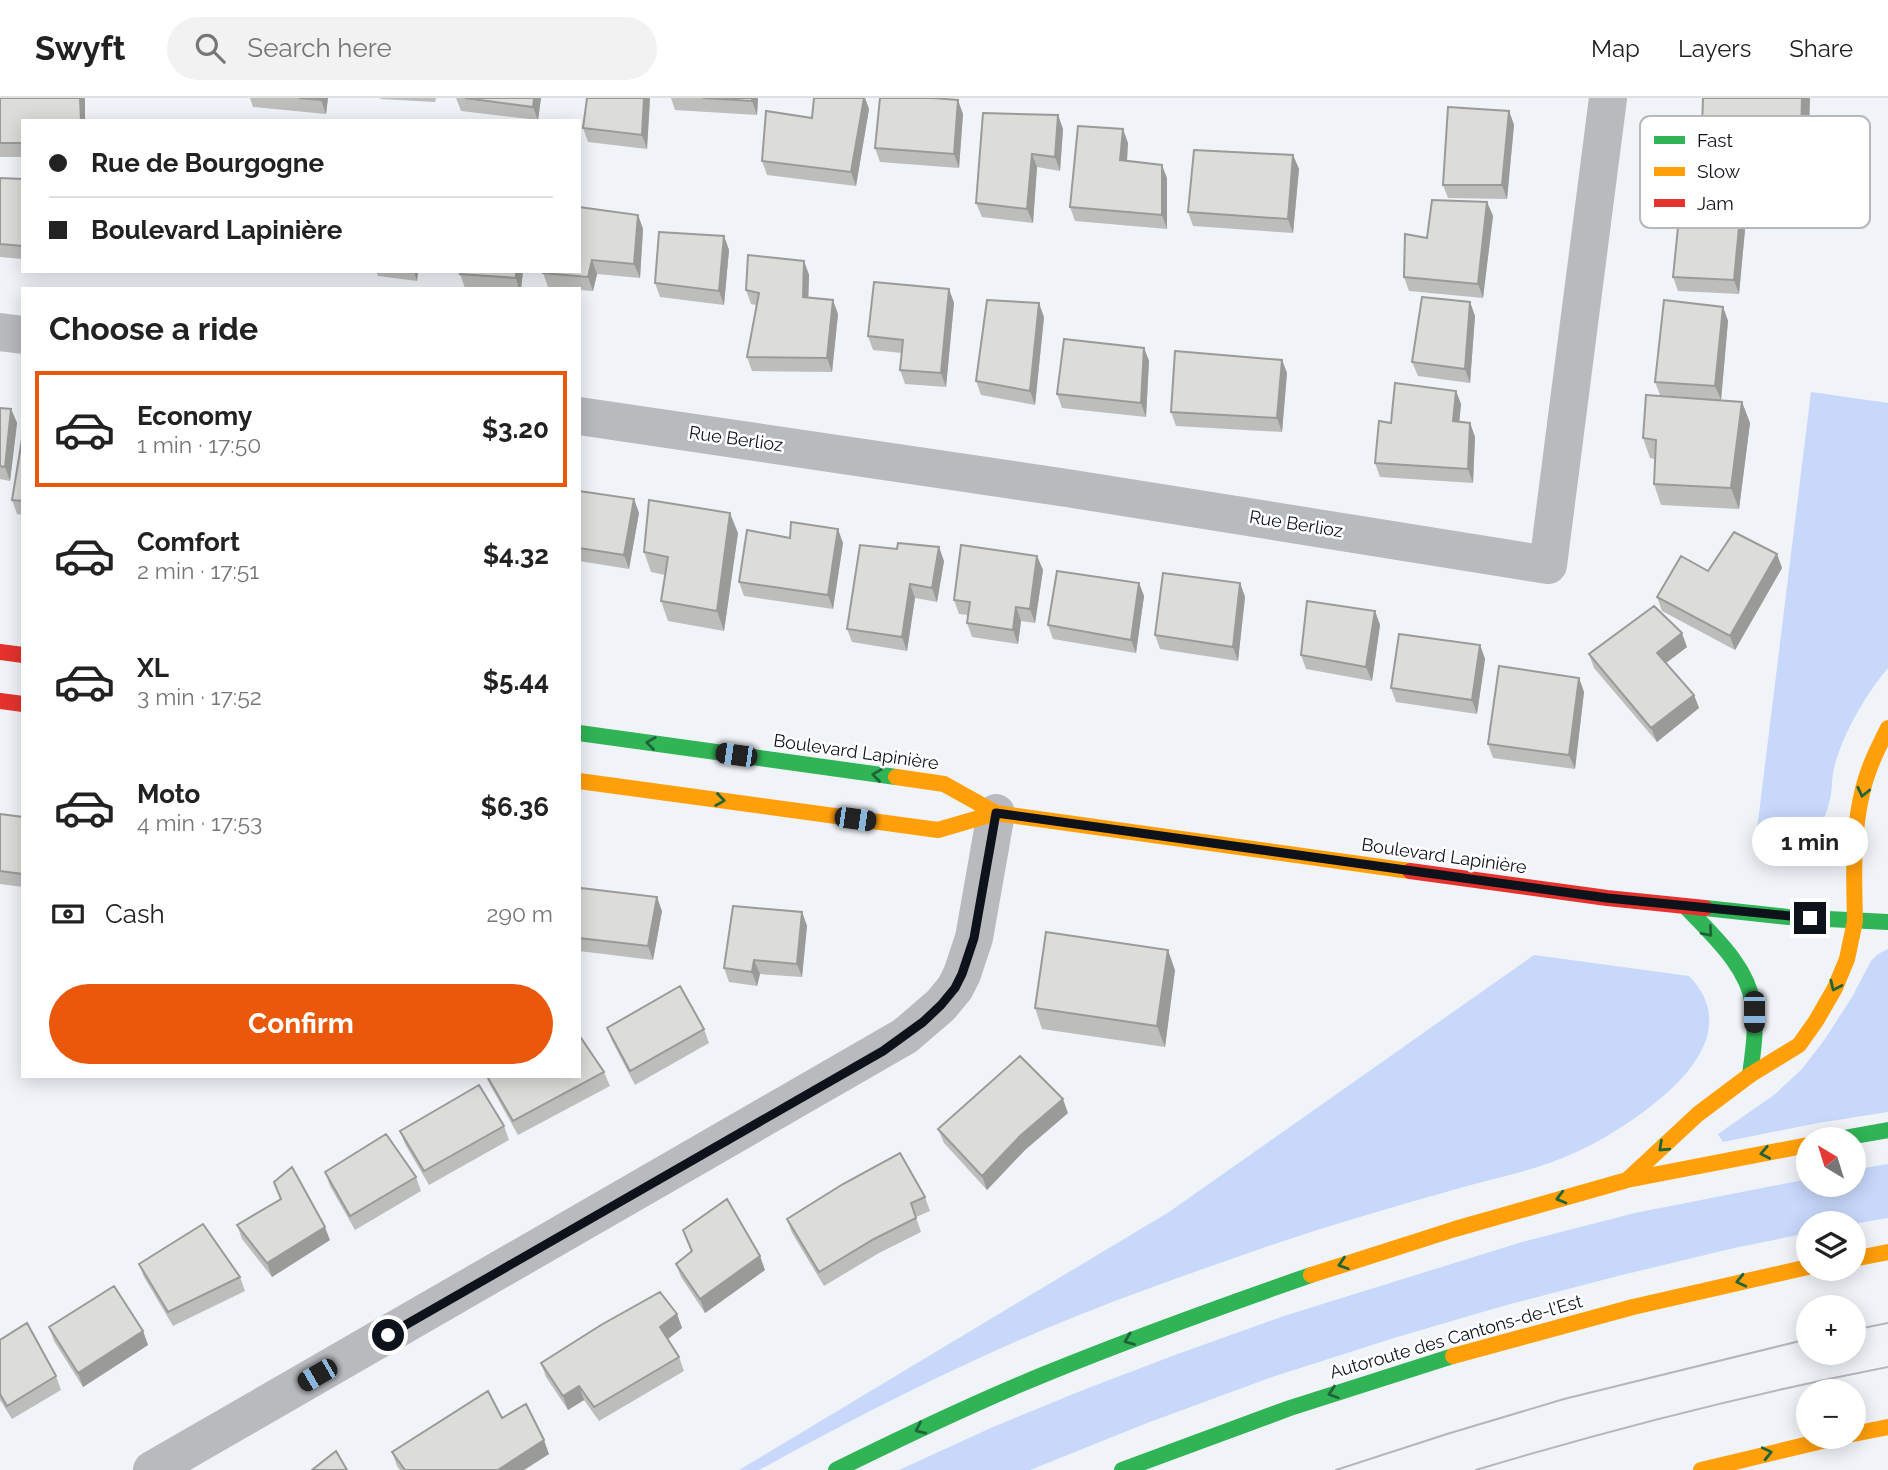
<!DOCTYPE html>
<html lang="en">
<head>
<meta charset="utf-8">
<style>
  :root { --surface:#fff; --page:#f2f2f2; --text:#222; --muted:#767676; --line:#e0e0e0; --accent:#ea580c }
  body { margin:0; font-family:Raleway,sans-serif; background:var(--page); color:var(--text); height:100vh; display:flex; flex-direction:column; font-size:26px; white-space:nowrap }
  * { box-sizing:border-box; margin:0 }
  p { font-size:23px; color:var(--muted) }
  .icon { flex:none; width:38px; height:38px; fill:none; stroke:currentColor; stroke-width:2; stroke-linecap:round; stroke-linejoin:round }
  .map { position:relative; flex:1; overflow:hidden }
  .drawer { position:absolute; left:21px; top:189px; width:560px; height:791px; display:flex; flex-direction:column; background:var(--surface); border-radius:0px; box-shadow:0 4px 18px #0003 }
  .drawer>* { flex:none }
  .guide { position:absolute; left:21px; top:21px; width:560px; height:154px; border-radius:0px; box-shadow:0 4px 18px #0003; display:grid; align-content:center; height:154px; padding:0 28px; background:var(--surface) }
  .needle { width:46px; rotate:322deg }
  .controls { position:absolute; left:1796px; top:1029px; display:grid; gap:14px }
  .controls a { display:grid; place-items:center; width:70px; height:70px; border-radius:50%; background:var(--surface); box-shadow:0 4px 18px #0003; font-size:35px }
  .end { position:absolute; width:32px; height:32px; margin:-16px; border:9px solid #0e121a; background:#fff; box-shadow:0 0 0 4px #fff }
  .from { border-radius:50% }
  .bubble { position:absolute; height:49px; border-radius:24px; background:var(--surface); box-shadow:0 4px 18px #0003; font-size:23px; font-weight:700; line-height:49px; text-align:center }
  .car { position:absolute; width:21px; height:42px; margin:-21px -10px; border-radius:9px; box-shadow:0 0 5px 2px #0007; background:linear-gradient(#222 24%,#8ab4d8 0 40%,#222 0 76%,#8ab4d8 0 86%,#222 0) }
  .guide b { display:flex; align-items:center; gap:24px; height:66px; font-size:26px }
  .guide b+b { border-top:2px solid var(--line) }
  .guide i { width:18px; height:18px; background:var(--text) }
  ul { padding:0; list-style:none }
  li { display:flex; align-items:center; gap:21px; height:116px; margin:0 14px 10px; padding:0 14px; border:4px solid transparent; border-radius:0px }
  li div { flex:1 }
  li b { display:block; font-size:26px }
  li em { font-style:normal; font-weight:700 }
  li.selected { border-color:var(--accent) }
  li>.icon { width:63px; height:63px; stroke-width:1.5 }
  h2 { padding:0 28px; font-size:32px; line-height:84px }
  .pay { display:flex; align-items:center; gap:18px; height:77px; padding:0 28px; font-size:26px }
  .pay p { margin-inline-start:auto }
  .primary-button { display:flex; gap:14px; margin-top:auto; padding:14px 28px }
  .primary-button a { flex:1; height:80px; border-radius:42px; background:var(--accent); color:#fff; font-size:28px; font-weight:700; line-height:80px; text-align:center }
  header { display:flex; align-items:center; gap:42px; box-sizing:border-box; height:98px; padding:0 35px; background:var(--surface); border-bottom:2px solid var(--line) }
  header strong { font-size:33px }
  nav { display:flex; gap:38px; margin-inline-start:auto; font-size:24px }
  .search { width:490px; height:63px; background:var(--page); display:flex; align-items:center; gap:18px; box-sizing:border-box; padding:0 24px; border-radius:38px; color:var(--muted); font-size:26px }
  .map>svg:first-child { display:block }
  .green { fill:#c7d8fa }
  .lines { fill:none; stroke-linecap:round; stroke-linejoin:round }
  .street { stroke:#b8babe; stroke-width:38 }
  .fast { stroke:#30b455; stroke-width:16 }
  .slow { stroke:#ff9f0a; stroke-width:16 }
  .jam { stroke:#e5322d; stroke-width:16 }
  .tram { stroke:#b4b7ba; stroke-width:2 }
  .wall { fill:#bdbdbb }
  .shaded-wall { fill:#9a9a98 }
  .building { fill:#dcdcd9; stroke:#9a9a98; stroke-width:2 }
  .oneway { stroke:#1f6338 }
  .route { stroke:#0e121a; stroke-width:9 }
  .labels { text-anchor:middle; stroke-width:5; stroke-linejoin:round; paint-order:stroke }
  .street-label { font-size:18px; fill:#0e121a; stroke:#fff }
  .key { fill:#fff; stroke:#b7b8ba; stroke-width:2 }
  .key-label { font-size:19px; fill:#0e121a }
</style>
</head>
<body>
<header>
<strong>Swyft</strong>
<div class="search"><svg class="icon" aria-label="search" viewBox="0 0 24 24"><circle cx="10" cy="10" r="6"/><path d="M15 15l6 6"/></svg>Search here</div>
<nav><a>Map</a><a>Layers</a><a>Share</a></nav>
</header>
<div class="map">
<svg width="1888" height="1372" viewBox="0 0 1888 1372">
  <rect width="100%" height="100%" fill="#f0f3f8"/>
  <path class="green" d="M1811,294l77,11v265c-22,26 -46,67 -54,100 -2,8 -2,18 -3,26 -5,28 -18,54 -49,55 -9,0 -19,-2 -27,-3z
    M1888,851v163l-70,11 -95,19 -5,-8 56,-39 28,-26 23,-30 27,-42 19,-36 7,-7z
    M1534,857l155,21c50,52 -3,105 -47,137 -21,15 -45,30 -68,40 -36,17 -76,24 -114,35 -67,19 -134,38 -200,61 -92,32 -186,65 -274,106 -78,35 -153,75 -227,115h-20l430,-258z
    M1888,1066v54l-35,6 -45,-1v10l-74,15 -116,28 -115,30 -109,32 -122,39 -125,46 -117,47h-131l94,-43 90,-37 92,-35 109,-39 238,-74 113,-29 173,-34v6h45v-15z"/>
  <g class="lines">
    <path class="street" d="M0,234l23,3
      M579,318l488,72 481,77 60,-467
      M152,1372l753,-434 36,-31 14,-17 7,-14 12,-36 22,-125"/>
    <path class="fast" d="M579,635l317,44
      M1686,809c26,28 61,58 67,97 4,24 0,48 -3,71
      M1705,810l83,9 100,5
      M1838,1041l50,-9
      M836,1372c69,-34 138,-67 209,-96 88,-36 177,-68 266,-99
      M1122,1372l168,-62 163,-52"/>
    <path class="slow" d="M896,679l48,7 52,29 414,58
      M579,683l359,49 58,-17
      M1855,823c-1,-44 -3,-89 8,-132 5,-21 15,-41 25,-61
      M1627,1082l71,-66 52,-39 49,-30 17,-24 19,-33 12,-29 8,-38
      M1853,1161l35,-7
      M1311,1177l144,-46 172,-49 181,-35
      M1453,1258l180,-49 175,-40
      M1853,1336l35,-7
      M1701,1372l138,-33"/>
    <path class="jam" d="M0,554l23,3
      M0,603l23,3
      M1410,773l197,27 98,10"/>
    <path class="tram" d="M1853,1232l35,-7
      M1336,1372l111,-36 117,-35 244,-60
      M1476,1372c136,-41 273,-76 412,-103"/>
  </g>
  <path class="wall" d="M0,0h85v23h-62v36h-23z
    M250,0h78l-2,16 -73,-7z
    M380,0h56l-1,4 -54,-3z
    M456,0h85l-3,22 -77,-9z
    M650,0l-3,51 -59,-7 -5,-14z
    M671,0h87l-1,17 -82,-5z
    M814,0h51l4,11 -13,77 -89,-11 -5,-14 50,-43z
    M1703,0h107l-2,57 -45,-2 -3,26 -52,-1 -7,-20z
    M1509,13l5,14 -7,74 -59,-1 -5,-13z
    M963,16l-4,54 -79,-6 -5,-14z
    M1058,17l5,14 -3,42 -23,-4 -4,56 -51,-6 -6,-14z
    M1128,45l-1,18 40,17v51l-92,-8 -5,-14z
    M1293,57l6,14 -6,64 -100,-7 -5,-14z
    M0,80l23,1v80l-23,-2z
    M1742,97l5,13 -8,86 -61,-3 -5,-14z
    M1487,104l6,14 -10,82 -74,-7 -5,-14 23,-39z
    M638,117l5,14 -3,49 -43,-4 -4,17 -14,-1v-1l-31,-2 -5,-14z
    M724,138l5,14 -5,55 -64,-8 -5,-14z
    M804,163l5,14 -1,23 30,16 -6,58 -80,-1 -5,-14 9,-52 -5,-1 -5,-14z
    M376,173h42l-1,10 -39,-5z
    M461,173h62l-2,18 -56,-1 -5,-14z
    M949,191l5,14 -8,84 -41,-3 -5,-14 2,-17 -29,-3 -5,-14z
    M1470,204l5,14 -5,67 -52,-7 -6,-14z
    M1723,209l5,14 -7,79 -61,-5 -5,-13z
    M1044,219l-9,88 -54,-10 -5,-14z
    M1144,250l5,13 -3,56 -84,-9 -5,-14z
    M1282,262l5,13 -5,59 -106,-6 -5,-14z
    M1456,293l5,13 -2,18 11,1 5,14 -2,46 -93,-6 -5,-14 16,-40z
    M1742,304l8,21 -11,86 -78,-4 -7,-21 1,-25 -5,-1 -7,-20z
    M0,310l11,1 6,14 -7,58 -10,-2z
    M23,335v82l-6,-1 -5,-14z
    M579,393l55,8 5,14 -10,56 -50,-8z
    M738,435l-14,98 -56,-10 -7,-20 4,-26 -14,-3 -7,-20z
    M790,440l53,5 -10,66 -89,-13 -5,-14z
    M860,447l84,16 -7,41 -22,-4 -8,53 -55,-9 -5,-13z
    M1777,456l5,14 -47,82 -73,-39 -5,-14 51,-26z
    M1037,458l6,14 -8,53 -14,-2 -3,23 -46,-7 -5,-14 1,-8 -9,-1 -5,-14z
    M1139,485l5,13 -8,57 -83,-14 -5,-14z
    M1240,485l5,14 -7,64 -78,-12 -5,-14z
    M1375,513l5,14 -8,56 -66,-12 -5,-14z
    M1480,547l5,14 -8,55 -81,-12 -5,-14z
    M1687,549l-21,16 28,32 5,13 -42,34 -63,-74 -5,-14z
    M1579,580l5,14 -9,77 -82,-11 -5,-14z
    M0,716l23,3v70l-23,-3z
    M579,796l83,17 -9,49 -74,-9z
    M802,814l5,14 -5,51 -42,-3 -3,12 -28,-4 -5,-14z
    M1175,872l-10,77 -123,-18 -7,-21z
    M607,930l97,1 5,14 -74,42 -23,-44z
    M604,974l6,14 -92,49 -29,-52 -3,-7h93z
    M1068,1015l-43,37 -38,40 -43,-47 -6,-14z
    M504,1028l5,14 -80,45 -24,-41 -5,-13z
    M325,1074l91,5 5,14 -66,39 -25,-44z
    M925,1099l5,14 -14,6 5,15 -42,21 -55,33 -32,-53 -5,-14z
    M237,1127l93,15 -58,37 -30,-38z
    M683,1132l82,40 -60,43 -24,-36 -5,-13 15,-12z
    M139,1166l101,13 5,14 -72,35 -29,-49z
    M677,1216l5,14 -14,11 11,18 5,14 -85,50 -15,-21 -16,10 -22,-33 -5,-14z
    M49,1229l94,4 5,14 -65,42 -29,-46z
    M0,1242l56,36 5,14 -49,29 -12,-19z
    M502,1320l47,36 -25,16h-124l-3,-4 -5,-14z"/>
  <path class="shaded-wall" d="M80,0h5v23h-4z
    M321,0h7l-2,16 -5,-14z
    M534,0h7l-3,22 -5,-13z
    M644,0h6l-3,51 -5,-14z
    M752,0h6l-1,17 -5,-14z
    M864,0h1l4,11 -13,77 -5,-14z
    M1802,0h8l-2,57 -7,-20z
    M958,2l5,14 -4,54 -5,-14z
    M1509,13l5,14 -7,74 -5,-14z
    M1058,17l5,14 -3,42 -5,-14z
    M1123,31l5,14 -2,31 -6,-14z
    M1755,35l8,20 -3,26 -7,-21z
    M1032,56l5,13 -4,56 -6,-14z
    M1293,57l6,14 -6,64 -5,-14z
    M1162,67l5,13v51l-5,-14z
    M1742,97l5,13 -8,86 -5,-14z
    M1487,104l6,14 -10,82 -5,-14z
    M638,117l5,14 -3,49 -6,-14z
    M724,138l5,14 -5,55 -5,-14z
    M592,162l5,14 -4,17 -5,-14z
    M804,163l5,14 -1,36 -5,-14z
    M414,173h4l-1,10z
    M516,173h7l-2,18h-2l-3,-11z
    M949,191l5,14 -8,84 -5,-14z
    M833,202l5,14 -6,58 -5,-14z
    M1470,204l5,14 -5,67 -5,-14z
    M1039,205l5,14 -9,88 -5,-14z
    M1723,209l5,14 -7,79 -6,-14z
    M1144,250l5,13 -3,56 -5,-14z
    M1282,262l5,13 -5,59 -5,-14z
    M1456,293l5,13 -3,31 -5,-14z
    M1742,304l8,21 -11,86 -8,-21z
    M11,311l6,14 -7,58 -5,-14z
    M1470,325l5,14 -2,46 -5,-14z
    M634,401l5,14 -10,56 -5,-14z
    M730,415l8,20 -14,98 -7,-20z
    M838,431l5,14 -10,66 -5,-14z
    M939,449l5,14 -7,41 -5,-14z
    M1777,456l5,14 -47,82 -5,-14z
    M1037,458l6,14 -8,53 -5,-14z
    M1139,485l5,13 -8,57 -5,-13z
    M1240,485l5,14 -7,64 -5,-14z
    M910,486l5,14 -8,53 -5,-14z
    M1016,509l5,14 -3,23 -5,-14z
    M1375,513l5,14 -8,56 -6,-14z
    M1682,535l5,14 -25,19 -5,-13z
    M1480,547l5,14 -8,55 -5,-14z
    M1579,580l5,14 -9,77 -6,-14z
    M1694,597l5,13 -42,34 -6,-14z
    M657,799l5,14 -9,49 -5,-14z
    M802,814l5,14 -5,51 -5,-13z
    M1168,852l7,20 -10,77 -8,-21z
    M754,862l6,14 -3,12 -5,-14z
    M1063,1001l5,14 -43,37 -38,40 -5,-14 38,-40z
    M325,1129l5,13 -58,37 -5,-14z
    M760,1158l5,14 -60,43 -5,-14z
    M677,1216l5,14 -17,13 -5,-14z
    M143,1233l5,14 -65,42 -5,-14z
    M579,1288l5,14 -16,10 -5,-14z
    M544,1342l5,14 -25,16h-26z"/>
  <path class="building" d="M0,0h80l1,23 -46,-1v1h-12v22h-23z
    M299,0h22v2z
    M465,0h69l-1,9z
    M587,0h57l-2,37 -59,-7z
    M703,0h49v3z
    M814,0h50l-13,74 -89,-11 4,-50 46,7z
    M880,0h53l25,2 -4,54 -79,-6z
    M1703,0h99l-1,37 -46,-2 -2,25h-52z
    M1448,9l61,4 -7,74h-59z
    M983,15l75,2 -3,42 -23,-3 -5,55 -51,-6z
    M1078,28l45,3 -3,31 42,5v50l-92,-8z
    M1194,52l99,5 -5,64 -100,-7z
    M0,80l23,1v67l-23,-2z
    M1682,90l60,7 -8,85 -61,-3z
    M1432,102l55,2 -9,82 -74,-7 1,-43 22,4z
    M579,109l59,8 -4,49 -42,-4 -4,17 -45,-4v-2h36z
    M659,134l65,4 -5,55 -64,-8z
    M748,157l56,6 -1,36 30,3 -6,58 -80,-1 12,-64 -13,-3z
    M461,173h55v7l-56,-4z
    M874,184l75,7 -8,84 -41,-3 3,-30 -35,-4z
    M1422,199l48,5 -5,67 -53,-7z
    M987,202l52,3 -9,88 -54,-10z
    M1664,202l59,7 -8,79 -60,-4z
    M1064,241l80,9 -3,55 -84,-9z
    M1175,253l107,9 -5,58 -106,-6z
    M1395,285l61,8 -3,30 17,2 -2,46 -93,-6 4,-42 12,2z
    M1646,297l96,7 -11,86 -77,-4 2,-44 -13,-2z
    M0,310l11,1 -6,58 -5,-1z
    M23,335v68l-11,-1z
    M579,393l55,8 -10,56 -45,-7z
    M649,402l81,13 -13,98 -56,-10 7,-44 -24,-5z
    M791,424l47,7 -10,66 -89,-13 8,-52 43,8z
    M1734,434l43,22 -47,82 -73,-39 24,-41 27,15z
    M898,445l41,4 -7,41 -22,-4 -8,53 -55,-8 13,-84 37,4z
    M961,447l76,11 -7,53 -14,-2 -3,23 -46,-7 3,-21 -16,-2z
    M1057,473l82,12 -8,57 -83,-15z
    M1163,475l77,10 -7,64 -78,-12z
    M1307,503l68,10 -9,56 -65,-12z
    M1654,508l28,27 -25,20 37,42 -43,33 -62,-74z
    M1399,536l81,11 -8,55 -81,-12z
    M1499,568l80,12 -10,77 -81,-11z
    M0,716l23,3v57l-23,-3z
    M581,790l76,9 -9,49 -69,-8v-44z
    M733,808l69,6 -5,52 -43,-4 -2,12 -28,-4z
    M1046,834l122,18 -11,76 -122,-18z
    M680,888l24,43 -74,42 -23,-43z
    M579,937l25,37 -91,49 -26,-45h92z
    M1020,958l43,43 -43,37 -38,40 -44,-47z
    M479,987l25,41 -80,45 -24,-40z
    M386,1036l30,43 -66,39 -25,-44z
    M900,1055l25,44 -14,6 5,15 -42,21 -55,33 -32,-53 56,-35z
    M292,1069l33,60 -58,36 -30,-38 44,-26 -7,-17z
    M727,1101l33,57 -60,43 -24,-35 16,-13 -9,-21z
    M203,1126l37,53 -72,35 -29,-48z
    M114,1188l29,45 -65,42 -29,-46z
    M660,1194l17,22 -17,13 19,30 -85,50 -15,-21 -16,10 -22,-33 60,-38z
    M27,1225l29,53 -49,30 -7,-12v-54z
    M488,1293l14,27 24,-14 18,36 -46,30h-93l-13,-18z
    M336,1353l11,19h-35z"/>
  <defs><path id="oneway-chevron" d="M-2-3.5L2.5 0L-2 3.5" fill="none" stroke-width="1.6" stroke-linecap="round" stroke-linejoin="round" transform="scale(1.75)"/></defs>
  <g class="oneway">
    <use href="#oneway-chevron" transform="translate(651 645) rotate(-172)"/>
    <use href="#oneway-chevron" transform="translate(877 677) rotate(-172)"/>
    <use href="#oneway-chevron" transform="translate(1863 694) rotate(103)"/>
    <use href="#oneway-chevron" transform="translate(720 702) rotate(8)"/>
    <use href="#oneway-chevron" transform="translate(1708 834) rotate(49)"/>
    <use href="#oneway-chevron" transform="translate(1835 888) rotate(115)"/>
    <use href="#oneway-chevron" transform="translate(1663 1049) rotate(137)"/>
    <use href="#oneway-chevron" transform="translate(1765 1055) rotate(169)"/>
    <use href="#oneway-chevron" transform="translate(1561 1100) rotate(165)"/>
    <use href="#oneway-chevron" transform="translate(1343 1166) rotate(162)"/>
    <use href="#oneway-chevron" transform="translate(1741 1183) rotate(167)"/>
    <use href="#oneway-chevron" transform="translate(1129 1242) rotate(159)"/>
    <use href="#oneway-chevron" transform="translate(1333 1295) rotate(162)"/>
    <use href="#oneway-chevron" transform="translate(920 1331) rotate(155)"/>
    <use href="#oneway-chevron" transform="translate(1767 1355) rotate(-13)"/>
  </g>
  <g class="lines">
    <path class="route" d="M388,1237l495,-284 40,-29 18,-17 14,-17 7,-14 12,-36 22,-125 611,85 203,20"/>
  </g>
  <g class="labels">
    <g class="street-label">
      <text transform="translate(736 341) rotate(8)" y="6">Rue Berlioz</text>
      <text transform="translate(1296 426) rotate(9)" y="6">Rue Berlioz</text>
      <text transform="translate(856 654) rotate(8)" y="6">Boulevard Lapinière</text>
      <text transform="translate(1444 758) rotate(8)" y="6">Boulevard Lapinière</text>
      <text transform="translate(1456 1239) rotate(-16)" y="6">Autoroute des Cantons-de-l'Est</text>
    </g>
  </g>
  <rect x="1640" y="18" width="230" height="112" rx="10" class="key"/>
  <rect x="1654" y="38" width="31" height="8" fill="#30b455"/>
  <rect x="1654" y="69" width="31" height="9" fill="#ff9f0a"/>
  <rect x="1654" y="101" width="31" height="8" fill="#e5322d"/>
  <g class="key-label">
    <text x="1697" y="49">Fast</text>
    <text x="1697" y="80">Slow</text>
    <text x="1697" y="112">Jam</text>
  </g>
</svg>
<div class="controls">
<a><svg class="needle" viewBox="-14 -14 28 28"><path d="M0-13l5 13h-10z" fill="#e53935"/><path d="M0 13l5-13h-10z" fill="#767676"/></svg></a>
<a><svg class="icon" aria-label="layers" viewBox="0 0 24 24"><path d="M12 4l9 5-9 5-9-5zM3 14l9 5 9-5"/></svg></a>
<a>+</a>
<a>−</a>
</div>
<i class="end from" style="left:388px;top:1237px"></i>
<i class="end" style="left:1810px;top:820px"></i>
<div class="bubble" style="left:1752px;top:719px;width:116px">1 min</div>
<i class="car" style="left:736px;top:657px;rotate:278deg"></i>
<i class="car" style="left:855px;top:721px;rotate:98deg"></i>
<i class="car" style="left:1754px;top:914px;rotate:180deg"></i>
<i class="car" style="left:317px;top:1277px;rotate:240deg"></i>
<div class="guide">
<b><i class="from"></i>Rue de Bourgogne</b>
<b><i></i>Boulevard Lapinière</b>
</div>
<section class="drawer">
<h2>Choose a ride</h2>
<ul>
<li class="selected"><svg class="icon" aria-label="car" viewBox="0 0 24 24"><path d="M5 17H2v-5l4-1 3-4h7l3 4 3 1v5h-3M9 17h6M6 11h13"/><circle cx="7" cy="17" r="2"/><circle cx="17" cy="17" r="2"/></svg><div><b>Economy</b><p>1 min · 17:50</p></div><em>$3.20</em></li>
<li><svg class="icon" aria-label="car" viewBox="0 0 24 24"><path d="M5 17H2v-5l4-1 3-4h7l3 4 3 1v5h-3M9 17h6M6 11h13"/><circle cx="7" cy="17" r="2"/><circle cx="17" cy="17" r="2"/></svg><div><b>Comfort</b><p>2 min · 17:51</p></div><em>$4.32</em></li>
<li><svg class="icon" aria-label="car" viewBox="0 0 24 24"><path d="M5 17H2v-5l4-1 3-4h7l3 4 3 1v5h-3M9 17h6M6 11h13"/><circle cx="7" cy="17" r="2"/><circle cx="17" cy="17" r="2"/></svg><div><b>XL</b><p>3 min · 17:52</p></div><em>$5.44</em></li>
<li><svg class="icon" aria-label="car" viewBox="0 0 24 24"><path d="M5 17H2v-5l4-1 3-4h7l3 4 3 1v5h-3M9 17h6M6 11h13"/><circle cx="7" cy="17" r="2"/><circle cx="17" cy="17" r="2"/></svg><div><b>Moto</b><p>4 min · 17:53</p></div><em>$6.36</em></li>
</ul>
<div class="pay"><svg class="icon" aria-label="cash" viewBox="0 0 24 24"><path d="M3 7h18v10H3z"/><circle cx="12" cy="12" r="2"/></svg>Cash<p>290 m</p></div>
<div class="primary-button"><a>Confirm</a></div>
</section>
</div>
</body>
</html>
